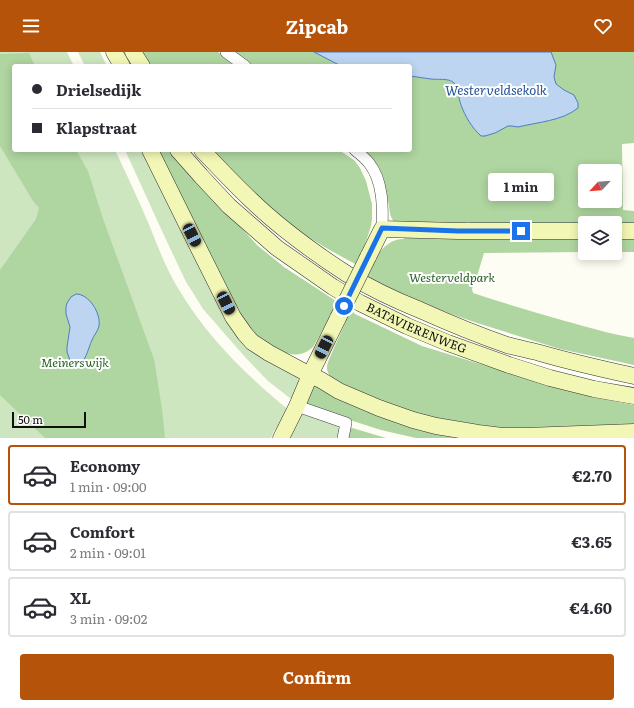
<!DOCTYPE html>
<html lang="en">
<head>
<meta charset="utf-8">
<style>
  :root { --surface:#fff; --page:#f7f7f7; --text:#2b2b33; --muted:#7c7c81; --line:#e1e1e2; --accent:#b45309 }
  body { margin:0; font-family:Literata,serif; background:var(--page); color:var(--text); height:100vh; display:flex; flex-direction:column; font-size:15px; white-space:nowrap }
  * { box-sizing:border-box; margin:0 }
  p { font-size:13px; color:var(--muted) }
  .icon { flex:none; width:22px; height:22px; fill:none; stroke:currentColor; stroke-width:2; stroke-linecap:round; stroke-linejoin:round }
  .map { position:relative; height:386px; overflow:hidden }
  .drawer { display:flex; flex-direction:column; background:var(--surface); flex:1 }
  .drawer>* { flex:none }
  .banner { position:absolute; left:12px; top:12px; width:400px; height:88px; border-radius:4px; box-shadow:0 2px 10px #0003; display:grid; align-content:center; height:88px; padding:0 20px; background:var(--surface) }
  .needle { width:26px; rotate:244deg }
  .buttons { position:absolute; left:578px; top:112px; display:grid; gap:8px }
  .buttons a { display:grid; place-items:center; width:44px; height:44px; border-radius:4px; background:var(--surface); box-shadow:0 2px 10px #0003; font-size:20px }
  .scale { position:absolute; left:12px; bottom:10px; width:74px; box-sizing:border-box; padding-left:4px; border:2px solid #101010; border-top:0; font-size:11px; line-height:14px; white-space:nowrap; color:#101010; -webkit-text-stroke:3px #fff; paint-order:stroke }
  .end { position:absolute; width:18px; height:18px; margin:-9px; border:5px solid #1a73e8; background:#fff; box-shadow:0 0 0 2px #fff }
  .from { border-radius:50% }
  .bubble { position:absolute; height:28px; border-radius:4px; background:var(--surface); box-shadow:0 2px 10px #0003; font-size:13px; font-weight:700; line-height:28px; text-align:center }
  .car { position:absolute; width:12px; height:24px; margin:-12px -6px; border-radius:5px; box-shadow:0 0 3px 1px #0007; background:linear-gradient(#222 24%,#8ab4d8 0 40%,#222 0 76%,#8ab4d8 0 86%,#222 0) }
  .banner b { display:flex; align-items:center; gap:14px; height:38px; font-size:15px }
  .banner b+b { border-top:1px solid var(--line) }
  .banner i { width:10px; height:10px; background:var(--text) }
  ul { padding:7px 0 0; list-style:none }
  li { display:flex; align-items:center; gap:12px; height:60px; margin:0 8px 6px; padding:0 12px; border:2px solid var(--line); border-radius:4px }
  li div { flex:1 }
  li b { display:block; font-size:15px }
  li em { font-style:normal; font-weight:700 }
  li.selected { border-color:var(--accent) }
  li>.icon { width:36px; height:36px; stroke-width:1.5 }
  .cta { display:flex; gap:8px; margin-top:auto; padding:8px 20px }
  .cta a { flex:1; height:46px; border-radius:4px; background:var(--accent); color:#fff; font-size:16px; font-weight:700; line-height:46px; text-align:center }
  header { display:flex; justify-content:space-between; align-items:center; height:52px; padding:0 20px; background:var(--accent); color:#fff; font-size:18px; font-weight:700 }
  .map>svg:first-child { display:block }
  .green { fill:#cde6c0 }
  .forest { fill:#afd5a0; fill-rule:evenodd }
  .water { fill:#bdd5f0; stroke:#4b7ec0 }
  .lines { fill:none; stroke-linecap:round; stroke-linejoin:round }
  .street-casing { stroke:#434343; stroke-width:12 }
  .secondary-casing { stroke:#323232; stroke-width:17 }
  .street { stroke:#fff; stroke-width:11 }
  .secondary { stroke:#f3f7b5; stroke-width:16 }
  .secondary-bridge-casing { stroke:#323232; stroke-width:17; stroke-linecap:butt }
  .secondary-bridge { stroke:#f3f7b5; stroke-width:16 }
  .route { stroke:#1a73e8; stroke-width:5 }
  .labels { text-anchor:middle; stroke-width:4; stroke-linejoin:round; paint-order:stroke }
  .park-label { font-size:12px; font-style:italic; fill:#286126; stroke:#fff }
  .street-label { font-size:12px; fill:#101010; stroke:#fff }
  .water-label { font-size:13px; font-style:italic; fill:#255296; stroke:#fff }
</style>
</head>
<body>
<header><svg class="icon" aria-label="menu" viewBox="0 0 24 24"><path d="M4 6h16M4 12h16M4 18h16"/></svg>Zipcab<svg class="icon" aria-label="heart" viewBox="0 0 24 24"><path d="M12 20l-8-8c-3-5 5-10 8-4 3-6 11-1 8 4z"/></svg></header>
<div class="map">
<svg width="634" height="386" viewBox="0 0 634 386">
  <rect width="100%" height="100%" fill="#fefdf3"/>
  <path class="green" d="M0,0h67l7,14h-60v84h101c12,25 24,51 35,77 9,23 18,46 31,66 28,46 67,84 109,118l-16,20 -3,7h-271z
    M78,0h22l7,14h-22z
    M125,98h22l149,223c5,10 3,13 0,23l-5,3 -23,-18 -23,-24 -42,-48 -13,-21 -4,-6 -24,-51z
    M298,362h7l33,10 2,7 -2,7h-53z"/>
  <path class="forest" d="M142,0h76l18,14h-86z
    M232,0h82l27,14h-91z
    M551,0h83v91l-12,1 1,66 11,1v13l-49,-1 -109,3 -8,-4 -14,5 -60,-5c-5,-7 -4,-12 -6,-21 -4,-19 -8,-38 -24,-51h46v-74l20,3 17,1 6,2 4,5 3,17 15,26 6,6h4l22,-10c8,-1 10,1 18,-1l49,-30 -10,-5 -8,-6 -2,-7 2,-12zM585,119h30v30h-30z
    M29,1l6,13h-21v84h62l12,21 14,45 52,143 8,50 3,29h-120l-45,-43v-125l36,-51 3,-11 -6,-7 -33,-55v-92zM93,252c8,15 8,19 0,33 -3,6 -5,13 -7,19l-19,-4v-11l3,-14 -4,-13z
    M156,98h15l86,95 27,22 55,36 -7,13 -2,1 -17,30c-15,14 -31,6 -46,-4 -3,-2 -7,-4 -10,-7 -5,-5 -10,-12 -14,-18z
    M212,98h127l15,10 6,8 6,13 6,23v15l-1,7 -9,28 -5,11c-24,-13 -48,-26 -70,-43 -28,-21 -51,-47 -75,-72z
    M404,183h181v17l-101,1 -6,20 -6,16 1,4c30,10 61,19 92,28 23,6 45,13 69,17v27l-74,-16 -86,-27 -71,-25 -37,-20c8,-17 17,-38 38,-38z
    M615,183h19v17h-19z
    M350,257l5,5 67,32 116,36 80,20 16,3v22l-126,3 -56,-7 -74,-21 -46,-24c-5,-5 -6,-9 -4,-16l17,-39v-2z
    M318,333l171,53h-73l-35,-8 -72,-23 -4,-4 6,-16z
    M349,375l37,11h-40z"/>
  <path class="water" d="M314,0h237l5,13 -2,12 2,7 8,6 10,5 4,8v5c-16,13 -40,14 -60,19l-6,-1h-4l-13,7 -10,3h-4c-9,-8 -16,-20 -20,-31 -3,-7 -2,-18 -8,-23 -6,-4 -15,-2 -22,-3 -7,-1 -14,-2 -21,-3v-10h-69z
    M76,242c13,0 25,19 23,32 -1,5 -5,9 -7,14 -4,8 -8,32 -21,23l-4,-11v-5l3,-20 -4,-13v-7l1,-4 4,-6z"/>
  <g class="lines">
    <g class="street-casing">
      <path id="street" d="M226,0l19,14
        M355,98c5,4 10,8 14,13 14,18 14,43 13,66
        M297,354l49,17 -3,15"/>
    </g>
    <g class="secondary-casing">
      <g id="secondary">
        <path d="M114,0l8,14"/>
        <path d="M133,0l9,14"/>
        <path d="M150,98l42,85 41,82 12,17 7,8 17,11 41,22 11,5 18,11 40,17 34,12 23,6 42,7 24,3h24l108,-4"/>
        <path id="s1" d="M178,98l23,26 28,30 48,42 56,39 27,16 47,23 41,17 61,22 41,13 44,11 40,7"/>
        <path d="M202,98c16,17 32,34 49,50 29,28 62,52 96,74 23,14 48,26 73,36 29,13 58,25 87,35 11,3 22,5 33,8 31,9 62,16 94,23"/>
        <path d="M615,179h19"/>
        <path d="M368,205l14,-28 76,2h127"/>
        <path d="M281,386l16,-32 13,-31 28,-57"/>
      </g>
    </g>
    <use href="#street" class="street"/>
    <use href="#secondary" class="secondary"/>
    <g class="secondary-bridge-casing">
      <path id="secondary-bridge" d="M338,266l30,-61"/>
    </g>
    <use href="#secondary-bridge" class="secondary-bridge"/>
  </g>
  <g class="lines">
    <path class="route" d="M344,254l38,-78 76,3h63"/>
  </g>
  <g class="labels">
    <g class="park-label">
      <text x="452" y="230">Westerveldpark</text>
      <text x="75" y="315">Meinerswijk</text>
    </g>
    <g class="street-label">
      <text dy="4" stroke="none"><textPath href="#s1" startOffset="301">BATAVIERENWEG</textPath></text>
    </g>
    <g class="water-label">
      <text x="496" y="43">Westerveldsekolk</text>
    </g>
  </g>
</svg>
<div class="buttons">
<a><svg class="needle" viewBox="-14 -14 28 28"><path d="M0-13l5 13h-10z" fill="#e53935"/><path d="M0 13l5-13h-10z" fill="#7c7c81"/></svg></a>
<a><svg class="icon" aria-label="layers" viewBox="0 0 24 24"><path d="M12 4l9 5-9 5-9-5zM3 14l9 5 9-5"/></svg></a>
</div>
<div class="scale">50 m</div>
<i class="end from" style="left:344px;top:254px"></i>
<i class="end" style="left:521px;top:179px"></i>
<div class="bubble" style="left:488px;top:121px;width:66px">1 min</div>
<i class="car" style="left:192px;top:183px;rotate:153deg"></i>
<i class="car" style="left:226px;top:251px;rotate:153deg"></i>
<i class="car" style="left:324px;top:295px;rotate:207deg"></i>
<div class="banner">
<b><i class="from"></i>Drielsedijk</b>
<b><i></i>Klapstraat</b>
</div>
</div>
<section class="drawer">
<ul>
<li class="selected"><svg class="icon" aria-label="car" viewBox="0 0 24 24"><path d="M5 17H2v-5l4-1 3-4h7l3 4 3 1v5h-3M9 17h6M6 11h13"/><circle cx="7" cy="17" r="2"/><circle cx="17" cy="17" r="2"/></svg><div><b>Economy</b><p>1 min · 09:00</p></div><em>€2.70</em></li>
<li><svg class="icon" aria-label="car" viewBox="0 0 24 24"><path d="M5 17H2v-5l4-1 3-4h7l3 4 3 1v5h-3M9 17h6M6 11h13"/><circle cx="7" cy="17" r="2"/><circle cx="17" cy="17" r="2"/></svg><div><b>Comfort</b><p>2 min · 09:01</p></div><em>€3.65</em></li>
<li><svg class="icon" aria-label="car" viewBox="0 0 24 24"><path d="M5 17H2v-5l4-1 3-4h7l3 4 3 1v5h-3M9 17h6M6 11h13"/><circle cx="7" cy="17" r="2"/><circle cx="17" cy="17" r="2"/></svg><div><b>XL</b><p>3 min · 09:02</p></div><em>€4.60</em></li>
</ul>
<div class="cta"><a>Confirm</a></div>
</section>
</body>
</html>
